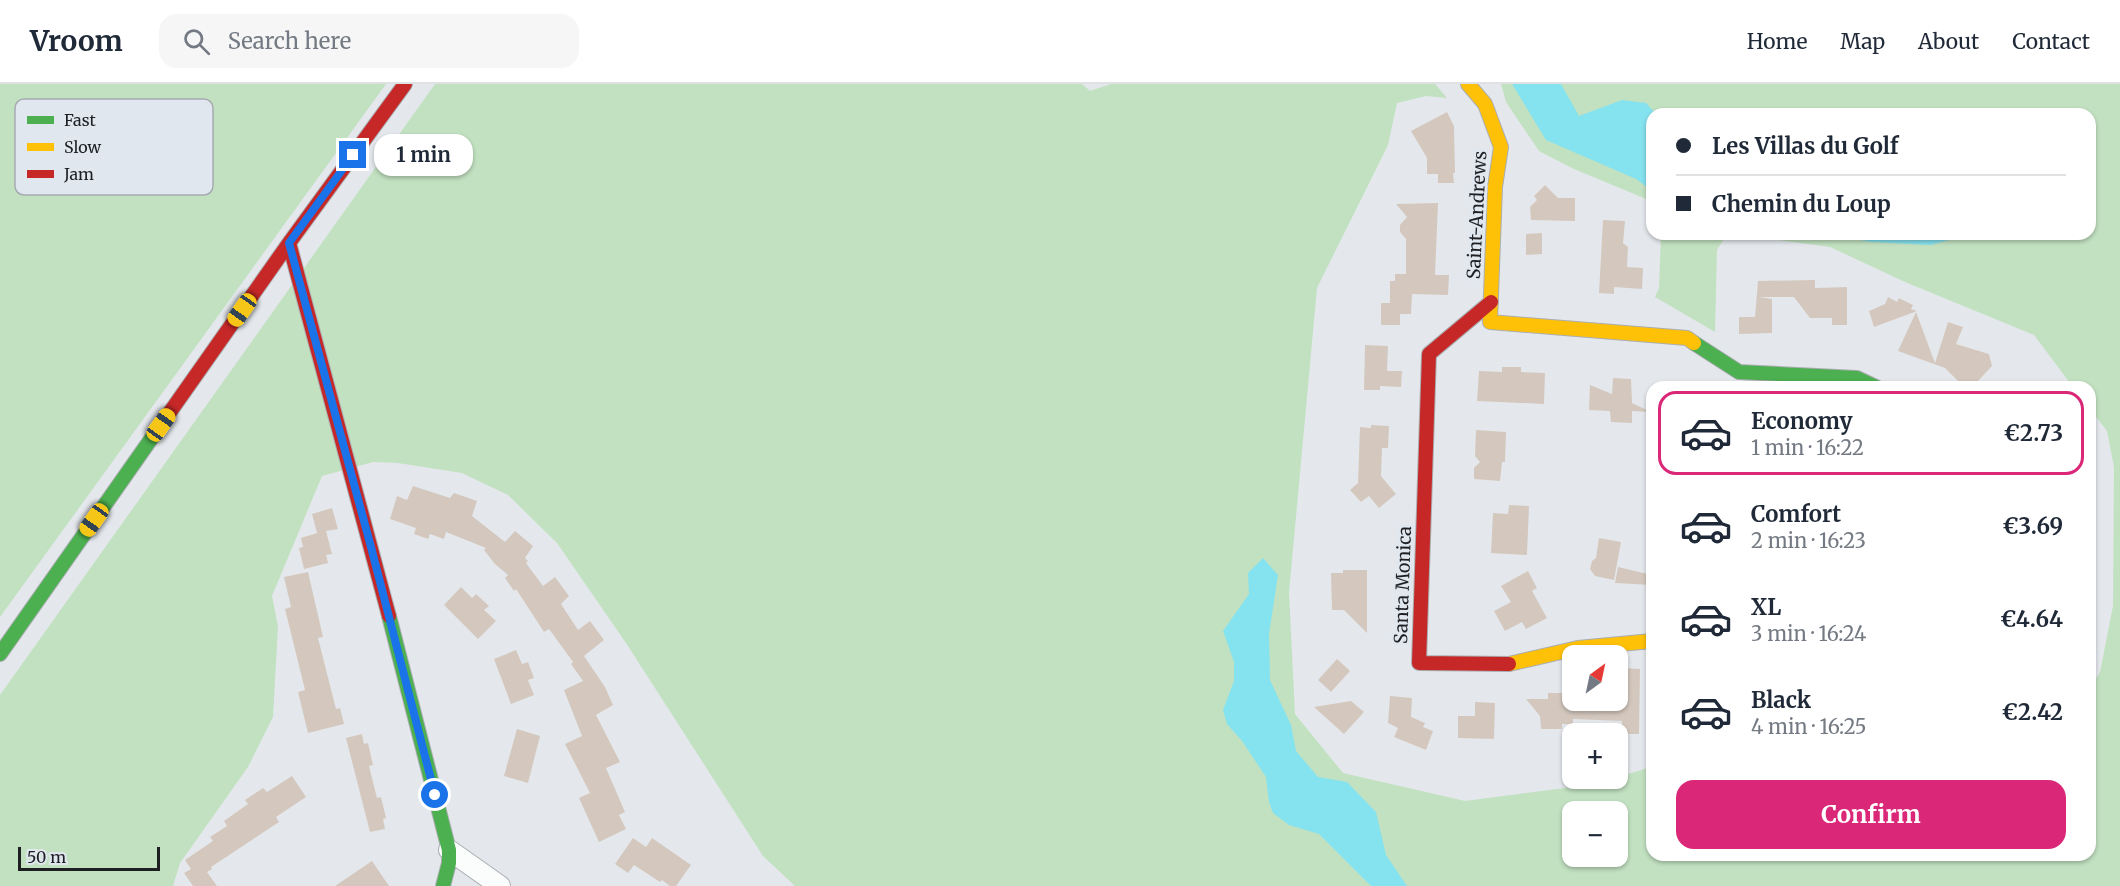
<!DOCTYPE html>
<html lang="en">
<head>
<meta charset="utf-8">
<style>
  :root { --surface:#fff; --page:#f6f6f7; --text:#1f2937; --muted:#747a83; --line:#e0e1e3; --accent:#db2777 }
  body { margin:0; font-family:Merriweather,serif; background:var(--page); color:var(--text); height:100vh; display:flex; flex-direction:column; font-size:22px; white-space:nowrap }
  * { box-sizing:border-box; margin:0 }
  p { font-size:20px; color:var(--muted) }
  .icon { flex:none; width:33px; height:33px; fill:none; stroke:currentColor; stroke-width:2; stroke-linecap:round; stroke-linejoin:round }
  .map { position:relative; flex:1; overflow:hidden }
  .sheet { position:absolute; left:1646px; top:297px; width:450px; height:480px; display:flex; flex-direction:column; background:var(--surface); border-radius:18px; box-shadow:0 2px 4px #0004 }
  .sheet>* { flex:none }
  .hud { position:absolute; left:1646px; top:24px; width:450px; height:132px; border-radius:18px; box-shadow:0 2px 4px #0004; display:grid; align-content:center; height:132px; padding:0 30px; background:var(--surface) }
  .needle { width:39px; rotate:33deg }
  .tools { position:absolute; left:1562px; top:561px; display:grid; gap:12px }
  .tools a { display:grid; place-items:center; width:66px; height:66px; border-radius:12px; background:var(--surface); box-shadow:0 2px 4px #0004; font-size:30px }
  .scale { position:absolute; left:18px; bottom:15px; width:142px; box-sizing:border-box; padding-left:6px; border:3px solid #1d1f22; border-top:0; font-size:16px; line-height:21px; white-space:nowrap; color:#1d1f22; -webkit-text-stroke:4px #e1e7ef; paint-order:stroke }
  .end { position:absolute; width:27px; height:27px; margin:-14px; border:8px solid #1a73e8; background:#fff; box-shadow:0 0 0 3px #fff }
  .from { border-radius:50% }
  .bubble { position:absolute; height:42px; border-radius:18px; background:var(--surface); box-shadow:0 2px 4px #0004; font-size:20px; font-weight:700; line-height:42px; text-align:center }
  .car { position:absolute; width:18px; height:36px; margin:-18px -9px; border-radius:8px; box-shadow:0 0 4px 2px #0007; background:linear-gradient(#f5c518 24%,#345 0 40%,#f5c518 0 76%,#345 0 86%,#f5c518 0) }
  .hud b { display:flex; align-items:center; gap:21px; height:57px; font-size:22px }
  .hud b+b { border-top:2px solid var(--line) }
  .hud i { width:15px; height:15px; background:var(--text) }
  ul { padding:10px 0 0; list-style:none }
  li { display:flex; align-items:center; gap:18px; height:84px; margin:0 12px 9px; padding:0 18px; border:3px solid transparent; border-radius:18px }
  li div { flex:1 }
  li b { display:block; font-size:22px }
  li em { font-style:normal; font-weight:700 }
  li.selected { border-color:var(--accent) }
  li>.icon { width:54px; height:54px; stroke-width:1.5 }
  .action { display:flex; gap:12px; margin-top:auto; padding:12px 30px }
  .action a { flex:1; height:69px; border-radius:18px; background:var(--accent); color:#fff; font-size:24px; font-weight:700; line-height:69px; text-align:center }
  header { display:flex; align-items:center; gap:36px; box-sizing:border-box; height:84px; padding:0 30px; background:var(--surface); border-bottom:2px solid var(--line) }
  header strong { font-size:28px }
  nav { display:flex; gap:33px; margin-inline-start:auto; font-size:21px }
  .search { width:420px; height:54px; background:var(--page); display:flex; align-items:center; gap:15px; box-sizing:border-box; padding:0 21px; border-radius:18px; color:var(--muted); font-size:22px }
  .map>svg:first-child { display:block }
  .green { fill:#c2e1c1; fill-rule:evenodd }
  .water { fill:#85e2ef }
  .building { fill:#d4c8be }
  .lines { fill:none; stroke-linecap:round; stroke-linejoin:round }
  .street-casing { stroke:#abaeb1; stroke-width:22 }
  .fast-casing { stroke:#abaeb1; stroke-width:16 }
  .slow-casing { stroke:#abaeb1; stroke-width:16 }
  .jam-casing { stroke:#abaeb1; stroke-width:16 }
  .street { stroke:#fbfcfc; stroke-width:20 }
  .fast { stroke:#4caf50; stroke-width:14 }
  .slow { stroke:#ffc107; stroke-width:14 }
  .jam { stroke:#c62828; stroke-width:14 }
  .route { stroke:#1a73e8; stroke-width:8 }
  .labels { text-anchor:middle; stroke-width:6; stroke-linejoin:round; paint-order:stroke }
  .street-label { font-size:18px; fill:#1d1f22; stroke:#e1e7ef }
  .key { fill:#e1e7ef; stroke:#a6abb2; stroke-width:1.5 }
  .key-label { font-size:16px; fill:#1d1f22 }
</style>
</head>
<body>
<header>
<strong>Vroom</strong>
<div class="search"><svg class="icon" aria-label="search" viewBox="0 0 24 24"><circle cx="10" cy="10" r="6"/><path d="M15 15l6 6"/></svg>Search here</div>
<nav><a>Home</a><a>Map</a><a>About</a><a>Contact</a></nav>
</header>
<div class="map">
<svg width="2120" height="802" viewBox="0 0 2120 802">
  <rect width="100%" height="100%" fill="#e4e8ec"/>
  <path class="green" d="M0,0h386l-386,533z
    M435,0h647l8,7 21,-7h324l12,14 -21,-2 -29,7 -9,42 -71,143 -28,305 6,121 48,59 122,28 131,-17 55,-17 1,88h438v-166l10,-17 13,-66 1,-139 -7,-36 -17,-22v-22h-17l-39,-52 -129,-53 -75,-35 -96,-13h356v-120h-438l-1,87 -77,-32 -35,-18 -33,-49 -5,-18h619v802h-1325l-32,-30 -137,-213 -69,-100 -49,-48 -46,-22 -64,-10 -25,-1 -51,14 -50,120 6,30 -5,91 -25,50 -68,96 -7,23h-173v-191zM1572,728h45v44h-45z
    M1661,150h66l-10,16 -2,82 -60,-35 4,-9z"/>
  <path class="water" d="M1512,0h49l18,32 43,-16 24,3 10,11h-4l-1,76 -15,-11 -90,-39z
    M1829,150h141l-39,11 -60,-3z
    M1263,474l15,17 -9,59 1,46 21,45 5,26 22,26 29,5 29,30 10,43 21,31h-36l-52,-52 -30,-9 -16,-12 -4,-11 -3,-25 -24,-36 -15,-17 -4,-14 11,-29v-19l-11,-31 26,-37 -1,-21z"/>
  <path class="building" d="M1447,28l7,14 1,47h-2l1,10h-16v-9h-11v-16l-16,-27z
    M1545,101l13,13h17v23l-44,-1 -1,-13 7,-7 -3,-4z
    M1438,119l-3,72h14l-1,20 -36,-1 -1,20h-11v11h-19v-22h9v-22h5v-7h11v-35l-6,-7v-7l7,-8 -11,-13z
    M1603,136l22,1 -2,22 5,4 -1,20 16,1 -1,21 -28,-2v7l-15,-1z
    M1542,149v21l-16,1v-21z
    M1815,196v8l32,-1v38h-15v-7h-22l-16,-21h-35l13,2v34l-33,1v-17h16l3,-36z
    M1888,213l9,5 2,-4 14,7 -2,4 6,2 -43,16 -5,-16 16,-7z
    M1916,228l19,51 13,-41 15,5 -7,17 33,10 3,12 -15,16 -8,5h-5l-19,-19 -47,-17z
    M1365,261l23,1 -1,25h15l-1,16 -21,-1v4h-16z
    M1502,283h19v5l24,1 -1,31 -67,-3 2,-30 23,1z
    M1613,294l18,1 1,24 19,9 -19,-1v12l-21,-1 -1,-11 -21,-1 1,-25 22,9z
    M1371,341l18,1 -1,22h-6l-1,28 15,18 -17,14 -10,-12 -8,6 -11,-12 8,-7 2,-56 11,1z
    M1476,346l30,2 -1,30h-3l-2,19 -26,-2v-11l6,-6 -5,-6z
    M413,402l37,12 4,-5 23,8 -5,15 33,26 10,-11 18,15 -8,12 3,3 -2,2 17,23 12,-9 14,19 -8,8 17,26 12,-9 14,19 -20,16 21,31 8,18 -17,10 24,47 -14,6 19,44 -6,3 7,14 -27,13 -20,-44 11,-5 -25,-49 17,-8 -18,-46 19,-9 -12,-17 2,-2 -24,-33 -5,3 -28,-43 -2,2 -9,-13 3,-3 -13,-11 -11,-14 2,-2 -40,-16 -2,7 -14,-5 -2,5 -14,-5 2,-6 -26,-9 7,-23 10,4z
    M1509,421l20,1 -2,49 -36,-2 2,-40 15,1z
    M332,424l6,21 -12,2 6,23 -6,1 2,8 -24,6 -5,-21 4,-1 -2,-9 16,-5 -5,-19z
    M1599,454l22,4 -7,38 -19,-4 -5,-7 2,-8 4,-3z
    M1618,483l34,8v10l-37,-2z
    M1343,486h24v63l-23,-23h-12l-1,-37h12z
    M1528,487l9,17 -5,3 15,27 -21,11 -4,-7 -17,9 -11,-20 17,-9 -10,-16z
    M308,488l15,65 -5,1 18,71 4,-1 4,16 -36,9 -10,-41 7,-2 -20,-81 6,-2 -7,-30z
    M461,503l11,11 4,-4 13,12 -5,4 12,11 -18,18 -34,-34z
    M516,566l6,14 6,-2 6,16 -6,2 6,15 -23,9 -17,-45z
    M1337,575l13,12 -19,21 -13,-12z
    M1623,584l17,1 -1,65h-17v-13l-49,-2v5h-11v5h-21l-1,-13 -14,-17h22v-6h24v7h51z
    M1390,612l22,2 -1,19 14,6 -2,4 10,4 -7,19 -32,-13 4,-9 -10,-5z
    M1351,617l13,11 -20,22 -30,-27z
    M1475,618l20,1 -1,36 -36,-1v-22h17z
    M517,645l23,7 -12,47 -24,-7z
    M362,650l2,10 4,-1 5,22 -4,1 8,32 4,-1 5,21 -3,1 2,10 -15,3 -24,-94z
    M292,692l14,21 -30,20 3,5 -68,45 1,2 -5,3 10,14h-24l-9,-13 7,-4 -6,-9 28,-19 -3,-4 17,-11 -3,-5 24,-17 -3,-4 18,-12 4,4z
    M633,754l13,9 6,-9 39,27 -15,21h-6l-8,-6 -2,2 -26,-17 -6,8 -13,-9z
    M372,777l17,25h-54z"/>
  <g class="lines">
    <g class="street-casing">
      <path id="street" d="M449,766l51,36"/>
    </g>
    <g class="fast-casing">
      <path id="fast" d="M1694,259l45,29 118,6 19,9
        M389,532l60,234v13l-6,23
        M0,570l163,-232"/>
    </g>
    <g class="slow-casing">
      <path id="slow" d="M1468,0l17,20 16,43 -6,40 -5,135 197,16 7,5
        M1509,580l69,-16 74,-7"/>
    </g>
    <g class="jam-casing">
      <path id="jam" d="M289,159l100,373
        M1491,218l-62,52 -10,309 90,1
        M163,338l126,-179 116,-159"/>
    </g>
    <use href="#street" class="street"/>
    <use href="#fast" class="fast"/>
    <use href="#slow" class="slow"/>
    <use href="#jam" class="jam"/>
  </g>
  <g class="lines">
    <path class="route" d="M353,71l-64,88 82,304 64,248"/>
  </g>
  <g class="labels">
    <g class="street-label">
      <text transform="translate(1477 131) rotate(-87)" y="6">Saint-Andrews</text>
      <text transform="translate(1403 501) rotate(-88)" y="6">Santa Monica</text>
    </g>
  </g>
  <rect x="15" y="15" width="198" height="96" rx="9" class="key"/>
  <rect x="27" y="32" width="27" height="8" fill="#4caf50"/>
  <rect x="27" y="59" width="27" height="8" fill="#ffc107"/>
  <rect x="27" y="86" width="27" height="8" fill="#c62828"/>
  <g class="key-label">
    <text x="64" y="42">Fast</text>
    <text x="64" y="69">Slow</text>
    <text x="64" y="96">Jam</text>
  </g>
</svg>
<div class="tools">
<a><svg class="needle" viewBox="-14 -14 28 28"><path d="M0-13l5 13h-10z" fill="#e53935"/><path d="M0 13l5-13h-10z" fill="#747a83"/></svg></a>
<a>+</a>
<a>−</a>
</div>
<div class="scale">50 m</div>
<i class="end from" style="left:435px;top:711px"></i>
<i class="end" style="left:353px;top:71px"></i>
<div class="bubble" style="left:374px;top:50px;width:99px">1 min</div>
<i class="car" style="left:242px;top:226px;rotate:215deg"></i>
<i class="car" style="left:161px;top:341px;rotate:35deg"></i>
<i class="car" style="left:94px;top:436px;rotate:215deg"></i>
<div class="hud">
<b><i class="from"></i>Les Villas du Golf</b>
<b><i></i>Chemin du Loup</b>
</div>
<section class="sheet">
<ul>
<li class="selected"><svg class="icon" aria-label="car" viewBox="0 0 24 24"><path d="M5 17H2v-5l4-1 3-4h7l3 4 3 1v5h-3M9 17h6M6 11h13"/><circle cx="7" cy="17" r="2"/><circle cx="17" cy="17" r="2"/></svg><div><b>Economy</b><p>1 min · 16:22</p></div><em>€2.73</em></li>
<li><svg class="icon" aria-label="car" viewBox="0 0 24 24"><path d="M5 17H2v-5l4-1 3-4h7l3 4 3 1v5h-3M9 17h6M6 11h13"/><circle cx="7" cy="17" r="2"/><circle cx="17" cy="17" r="2"/></svg><div><b>Comfort</b><p>2 min · 16:23</p></div><em>€3.69</em></li>
<li><svg class="icon" aria-label="car" viewBox="0 0 24 24"><path d="M5 17H2v-5l4-1 3-4h7l3 4 3 1v5h-3M9 17h6M6 11h13"/><circle cx="7" cy="17" r="2"/><circle cx="17" cy="17" r="2"/></svg><div><b>XL</b><p>3 min · 16:24</p></div><em>€4.64</em></li>
<li><svg class="icon" aria-label="car" viewBox="0 0 24 24"><path d="M5 17H2v-5l4-1 3-4h7l3 4 3 1v5h-3M9 17h6M6 11h13"/><circle cx="7" cy="17" r="2"/><circle cx="17" cy="17" r="2"/></svg><div><b>Black</b><p>4 min · 16:25</p></div><em>€2.42</em></li>
</ul>
<div class="action"><a>Confirm</a></div>
</section>
</div>
</body>
</html>
